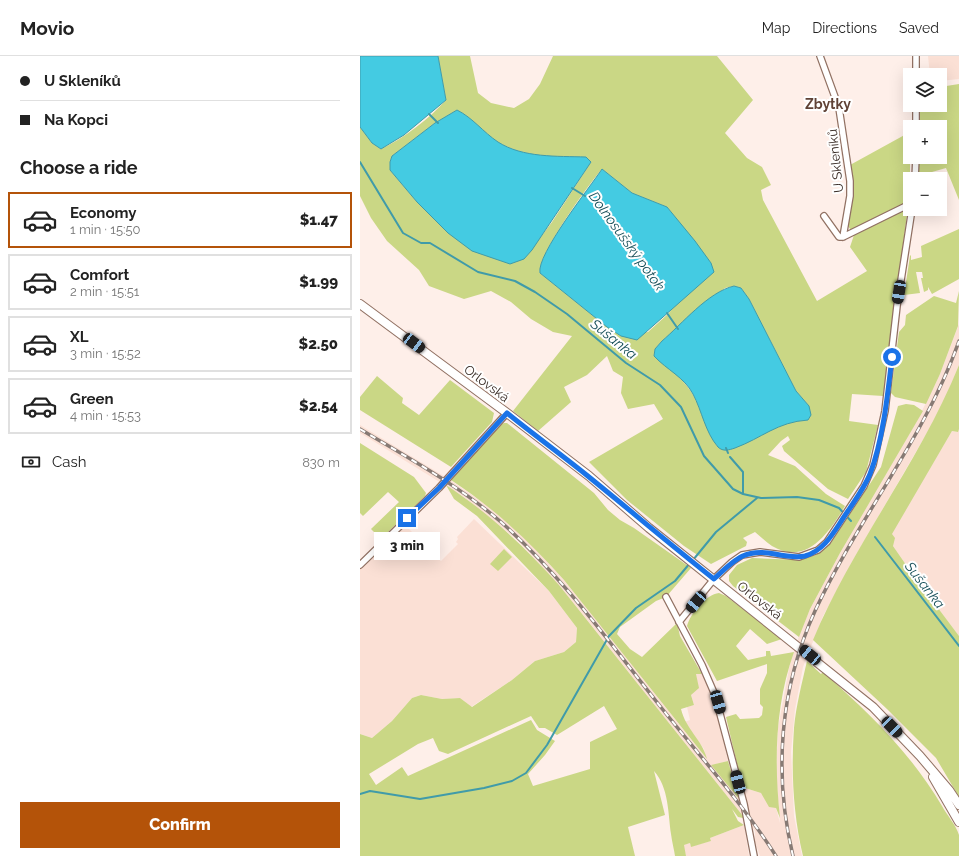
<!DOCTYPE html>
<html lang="en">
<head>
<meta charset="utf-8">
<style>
  :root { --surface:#fff; --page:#f6f6f6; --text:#222; --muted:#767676; --line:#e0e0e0; --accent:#b45309 }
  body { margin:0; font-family:Raleway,sans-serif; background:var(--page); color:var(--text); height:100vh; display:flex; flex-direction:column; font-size:15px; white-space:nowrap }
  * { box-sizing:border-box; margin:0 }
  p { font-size:13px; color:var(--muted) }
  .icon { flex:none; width:22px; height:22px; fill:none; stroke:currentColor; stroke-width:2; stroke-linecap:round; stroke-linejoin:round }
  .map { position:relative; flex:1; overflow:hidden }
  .sheet { display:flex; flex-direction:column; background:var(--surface); width:360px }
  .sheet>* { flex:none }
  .banner { display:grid; align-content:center; height:88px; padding:0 20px; background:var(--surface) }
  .tools { position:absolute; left:543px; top:12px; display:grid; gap:8px }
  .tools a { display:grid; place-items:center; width:44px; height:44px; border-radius:0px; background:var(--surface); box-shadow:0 4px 16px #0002; font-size:20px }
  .end { position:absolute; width:18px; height:18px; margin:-9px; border:5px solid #1a73e8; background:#fff; box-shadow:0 0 0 2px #fff }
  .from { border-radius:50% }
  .bubble { position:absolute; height:28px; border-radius:0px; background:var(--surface); box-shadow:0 4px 16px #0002; font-size:13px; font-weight:800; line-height:28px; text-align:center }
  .car { position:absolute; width:12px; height:24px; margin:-12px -6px; border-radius:5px; box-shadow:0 0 3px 1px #0007; background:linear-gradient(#222 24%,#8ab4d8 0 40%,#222 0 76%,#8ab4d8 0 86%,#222 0) }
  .banner b { display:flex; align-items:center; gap:14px; height:38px; font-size:15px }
  .banner b+b { border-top:1px solid var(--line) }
  .banner i { width:10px; height:10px; background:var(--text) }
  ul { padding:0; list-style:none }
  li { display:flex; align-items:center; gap:12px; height:56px; margin:0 8px 6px; padding:0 12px; border:2px solid var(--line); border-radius:0px }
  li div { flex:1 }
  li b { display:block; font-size:15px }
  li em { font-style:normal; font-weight:800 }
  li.selected { border-color:var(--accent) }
  li>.icon { width:36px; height:36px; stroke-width:1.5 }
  h2 { padding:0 20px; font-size:18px; line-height:48px }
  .pay { display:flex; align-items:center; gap:10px; height:44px; padding:0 20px; font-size:15px }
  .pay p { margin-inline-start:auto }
  .action { display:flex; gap:8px; margin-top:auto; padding:8px 20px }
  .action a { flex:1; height:46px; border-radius:0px; background:var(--accent); color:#fff; font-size:16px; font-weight:800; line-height:46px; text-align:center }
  header { display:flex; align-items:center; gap:24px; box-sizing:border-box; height:56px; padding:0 20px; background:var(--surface); border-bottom:1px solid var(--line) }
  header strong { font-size:19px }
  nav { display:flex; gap:22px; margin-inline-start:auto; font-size:14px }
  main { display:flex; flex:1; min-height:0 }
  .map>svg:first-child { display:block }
  .built { fill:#fbe0d5 }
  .green { fill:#cad785; fill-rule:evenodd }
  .water { fill:#44cbe2; stroke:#409ba9 }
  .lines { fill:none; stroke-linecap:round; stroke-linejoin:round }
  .stream { stroke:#409ba9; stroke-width:2 }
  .street-casing { stroke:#917163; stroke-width:8 }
  .secondary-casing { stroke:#917163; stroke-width:10 }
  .street { stroke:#fff; stroke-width:5.5 }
  .secondary { stroke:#fff; stroke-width:8 }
  .rail-casing { stroke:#877a74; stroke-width:3.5 }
  .rail { stroke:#fff; stroke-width:2; stroke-dasharray:6; stroke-linecap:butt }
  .route { stroke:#1a73e8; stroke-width:5 }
  .labels { text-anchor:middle; stroke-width:4; stroke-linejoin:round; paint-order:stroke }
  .street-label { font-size:13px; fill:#372a24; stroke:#fff }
  .neighbourhood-label { font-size:14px; font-weight:bold; fill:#5f4236; stroke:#fff }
  .water-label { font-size:14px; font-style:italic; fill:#164e58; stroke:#fff }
</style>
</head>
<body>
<header>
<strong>Movio</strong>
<nav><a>Map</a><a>Directions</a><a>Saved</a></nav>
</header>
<main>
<section class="sheet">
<div class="banner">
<b><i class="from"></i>U Skleníků</b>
<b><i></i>Na Kopci</b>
</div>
<h2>Choose a ride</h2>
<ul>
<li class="selected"><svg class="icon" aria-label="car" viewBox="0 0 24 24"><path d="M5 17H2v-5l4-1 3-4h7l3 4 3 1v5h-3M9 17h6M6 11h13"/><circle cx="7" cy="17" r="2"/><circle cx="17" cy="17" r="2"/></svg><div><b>Economy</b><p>1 min · 15:50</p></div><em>$1.47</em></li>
<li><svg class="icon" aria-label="car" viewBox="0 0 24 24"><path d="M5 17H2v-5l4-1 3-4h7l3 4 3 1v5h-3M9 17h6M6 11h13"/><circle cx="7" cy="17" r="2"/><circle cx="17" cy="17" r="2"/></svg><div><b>Comfort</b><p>2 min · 15:51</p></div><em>$1.99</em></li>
<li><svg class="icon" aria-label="car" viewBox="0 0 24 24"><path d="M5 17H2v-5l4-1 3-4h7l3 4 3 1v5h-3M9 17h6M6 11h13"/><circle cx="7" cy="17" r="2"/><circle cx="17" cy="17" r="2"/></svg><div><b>XL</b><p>3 min · 15:52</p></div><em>$2.50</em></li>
<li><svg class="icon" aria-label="car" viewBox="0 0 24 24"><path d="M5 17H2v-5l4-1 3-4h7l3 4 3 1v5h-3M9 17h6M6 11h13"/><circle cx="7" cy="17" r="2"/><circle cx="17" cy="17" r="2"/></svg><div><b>Green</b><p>4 min · 15:53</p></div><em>$2.54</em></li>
</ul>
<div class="pay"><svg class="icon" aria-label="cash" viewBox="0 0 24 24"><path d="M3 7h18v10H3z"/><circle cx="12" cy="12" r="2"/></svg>Cash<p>830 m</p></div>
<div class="action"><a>Confirm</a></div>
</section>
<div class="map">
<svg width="599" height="800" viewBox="0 0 599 800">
  <rect width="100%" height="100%" fill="#feefe9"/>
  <path class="built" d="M568,0h31v23l-19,2v-6h-10z
    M599,268v41l-13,32 -15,29 -78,134 -30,56 -20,51 -8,42 -4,43 3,64 8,40h-42l-5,-14v-11l-12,-15 -184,-231 -42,-45 -53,-43 -104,-64v-8l87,53 41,28 34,29 42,45 142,178 -2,-9 -20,-27 6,-2 -3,-13 7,-2 -3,-10 6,-10 -1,-11h6l12,28 14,59 -16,4 36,45 -6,-25 3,3 16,5 15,15 4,15 -4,-49 2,-46 12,-65 10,-30 10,-24 30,-56 78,-134 22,-45z
    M599,372v208l-48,-64 -18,-26 -2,-12 61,-103 5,1z
    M114,463l75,72 28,37 -1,14 -12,10 -29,9 -23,19 -41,27 -11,-9 -18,1 -21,-4 -9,3 -20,23 -20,17 -12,-4v-165l45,-44 36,36 17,-17 -2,-2 2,-3 -1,-2z
    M384,769l5,31h-63l-3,-11 7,-2 1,3 20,-5 -1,-3z"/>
  <path class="green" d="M78,0h32l8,37 13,10 23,5 15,-9 11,-15 13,-28h164l36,44 -28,33 22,25 15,9 9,18 -10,5 2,10 54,101 50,-30 -17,-24 4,-12 54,-28 -25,189 -31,-2 -3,27 29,4 -12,47 -18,27 -20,-10 -44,-38 -2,-5 8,-6 -2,-4 -7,5 -13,14 27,11 31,28 19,12c-15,25 -38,61 -73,40 -6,-4 -11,-9 -17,-14l-12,6 4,4 -1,4 -35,18 -27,-18 -57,-46 -38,-38 74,-43 -9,-15 -26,5 -7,-16 2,-16 -10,-6 -6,-15 -20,19 -23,12 7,15 -33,29 -25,-20 59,-75 -19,-4 -22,-13 -20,-17 -20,-11 -27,8 -35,-13 -10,-16 -32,-29 -16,-23 -11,-22v-69l12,16 9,6c23,-11 48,-30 65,-49zM97,54c16,8 27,25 44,34 26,13 61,14 90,18l-39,60 -28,37 -76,-26 -31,-31 -27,-32v-8l2,-6 43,-33zM242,113l30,24 35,14 44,56 -43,51 -20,18 -27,4 -14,-9 -67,-54c-4,-16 49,-89 62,-104zM374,230l7,2 8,11 47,92 13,15 -1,14h-12l-24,8 -36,19 -19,-1c-10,-17 -15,-37 -25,-53 -10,-15 -23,-26 -38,-37l1,-7 7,-8 63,-53z
    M599,28v116l-13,-32 -28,8 1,-19h21v-30h-21v-22h21v-18z
    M550,76v68l-53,29 -6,1 -4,-5 3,-60z
    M599,173v50l-27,15 -4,-7v3l-4,2 -3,-14h2l-1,-6h-6l4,21 -16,2 6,-39 1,-1v5l11,-3 -1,-11z
    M599,235l-1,35 -18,48 -14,30 -31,-7 -4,-4 8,-61 6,-7 1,-10 28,-19 22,7z
    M599,309v64l-1,3 -6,-1 -60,103 3,4 -2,8 18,26 48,64v161l-23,-39 -49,-49 -74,-69c40,-96 107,-178 146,-275z
    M17,320l26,22 -1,5 17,12 31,-35 44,33 -2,9 -41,45 -91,-57v-13z
    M546,348l8,1 9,6 -83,142 -30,56 -11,28 -66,-51 -4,-5v-6l8,-10 15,-7 48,2 16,-5 15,-12 50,-76 17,-61z
    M144,367h3l87,70 14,17 12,10 14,8 57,40 -25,29 -10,4 -36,26 -3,7 13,15 12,8 35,-34 3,13 22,38h-6l3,14 -8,7 3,10 -13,4c5,21 21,30 26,50l-143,-179c-34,-38 -70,-72 -113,-100l48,-54z
    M0,387l54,34 12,16 -1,3 -44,43 -10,-10 28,-27 -11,-10 -25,24 -3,-3z
    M86,429c43,28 79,62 113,100l184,231v2l-5,-1 -6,-8 6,12 6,4 -34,13 1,3 -20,6 -1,-4 -6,2 2,11h-11c-1,-7 -3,-14 -4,-22 -3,-21 -2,-46 -17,-63l11,44 -37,12 7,29h-275v-122l12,4 20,-17 20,-23 9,-3 21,4 18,-1 12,9 40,-27 23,-19 29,-9 12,-10 1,-14 -28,-37 -72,-75 -23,-17zM244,650l13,23 -27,13v27l-57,17 -5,-12 17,-19 10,-14 -18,-11 -6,-10 -123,56 -6,-9 -26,18 -7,-11 49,-30 15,-6 6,13 9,3 83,-38 8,12h6l12,7z
    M144,493l8,8 -14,14 -8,-7z
    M359,537l7,3 56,43 -15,5 -17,-15 -14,17 12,14 18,-4v-5h4l1,5 23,-4c-19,53 -20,110 -14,166l-4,-10 -7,-1 -8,-14 -16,-5 -3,-3 -16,-68 10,-3 4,5 19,-1 3,-3 1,-8 -3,-3v-15l7,-16v-9l-50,17 -30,-55c3,-12 19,-32 32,-33z
    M447,605l14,13 2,-2c47,42 87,80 119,134 5,9 14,19 17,29 0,6 0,14 0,21h-156c-10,-42 -12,-86 -9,-128 2,-22 8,-45 13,-67z
    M368,705l11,38 -28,-34z"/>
  <path class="water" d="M0,0h78l8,44 -42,35 -23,14 -9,-6 -12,-16z
    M97,54c16,8 26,22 41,32 25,16 59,14 88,15l5,5 -59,88 -8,9 -14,5 -38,-13 -24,-18 -31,-31 -27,-32v-8l2,-6 43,-33z
    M242,113l30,24 35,14 28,34 16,22 3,9 -77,68 -16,-4 -14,-9 -67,-54c-4,-18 50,-86 62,-104z
    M374,230l7,2 8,11 47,92 13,15 2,9 -3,5c-31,2 -46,18 -73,28 -6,2 -12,4 -17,-1 -13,-15 -16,-36 -25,-53 -9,-17 -26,-24 -39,-38l1,-7 7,-8c20,-17 46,-49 72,-55z"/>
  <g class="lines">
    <path class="stream" d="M69,58l9,9
      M0,106l43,71 18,10h9l48,29 37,9 20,11 32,22 59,49 34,22 21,22 23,49 29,33 10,5 18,4 36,-1 22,3 20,8 12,13
      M212,132l13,8
      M307,257l11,16
      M366,392l2,5
      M370,401l13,15v22
      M515,481l84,109
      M333,504l23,-28 41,-34
      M0,738l10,-3 50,8 64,-11 28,-7 14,-8 21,-28 62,-109 27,-28 39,-27 15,-18"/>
    <g class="street-casing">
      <path id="street" d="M460,0l19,52 11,73v15l-7,41h-4l-15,-21
        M556,0v19
        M556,49v22
        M555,123l1,-22
        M483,181l67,-33
        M0,509l79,-77 68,-75
        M306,541l36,68 13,30 29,109 10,52
        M319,566l35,-43 18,-17 10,-7 18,-3 39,5 19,-7 9,-8 37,-56 9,-21 12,-54 12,-105 15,-97"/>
    </g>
    <g class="secondary-casing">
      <path id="secondary" d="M0,248l147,109 82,63 60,52 224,179 47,49 29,34 10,15
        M573,721l26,45"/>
    </g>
    <use href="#street" class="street"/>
    <use href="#secondary" class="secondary"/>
    <g class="rail-casing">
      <path id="rail" d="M0,373c48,29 98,56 141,93 59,52 106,117 155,179 40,51 85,100 120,155
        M433,800c-20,-83 -13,-168 22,-245 43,-93 110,-173 144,-270"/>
    </g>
    <use href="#rail" class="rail"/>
  </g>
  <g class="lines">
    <path class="route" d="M47,462l32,-30 68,-75c27,22 55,42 82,64 42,34 83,69 125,102 21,-20 31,-31 61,-25 10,2 20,4 30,2 17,-5 26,-19 35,-33 10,-16 23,-32 30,-49 13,-33 18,-82 22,-117"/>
  </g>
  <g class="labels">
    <g class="street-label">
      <text transform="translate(475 105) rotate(-96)" y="5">U Skleníků</text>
      <text transform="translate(127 327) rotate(37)" y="5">Orlovská</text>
      <text transform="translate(400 544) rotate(38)" y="5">Orlovská</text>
    </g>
    <g class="neighbourhood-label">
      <text x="468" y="53">Zbytky</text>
    </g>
    <g class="water-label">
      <text transform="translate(267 185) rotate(54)" y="5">Dolnosušský potok</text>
      <text transform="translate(254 283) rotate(39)" y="5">Sušanka</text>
      <text transform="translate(565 529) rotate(52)" y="5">Sušanka</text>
    </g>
  </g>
</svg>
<div class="tools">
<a><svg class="icon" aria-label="layers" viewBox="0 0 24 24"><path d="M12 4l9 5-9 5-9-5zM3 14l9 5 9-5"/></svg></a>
<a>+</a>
<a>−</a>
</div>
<i class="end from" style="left:532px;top:301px"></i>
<i class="end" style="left:47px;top:462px"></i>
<div class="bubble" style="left:14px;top:476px;width:66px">3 min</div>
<i class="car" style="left:539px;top:236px;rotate:189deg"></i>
<i class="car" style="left:54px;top:287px;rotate:127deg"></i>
<i class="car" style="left:336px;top:546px;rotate:220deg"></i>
<i class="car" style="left:450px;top:599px;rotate:309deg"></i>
<i class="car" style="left:358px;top:646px;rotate:164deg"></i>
<i class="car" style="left:532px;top:671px;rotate:136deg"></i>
<i class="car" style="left:378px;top:726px;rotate:345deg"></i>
</div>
</main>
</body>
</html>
